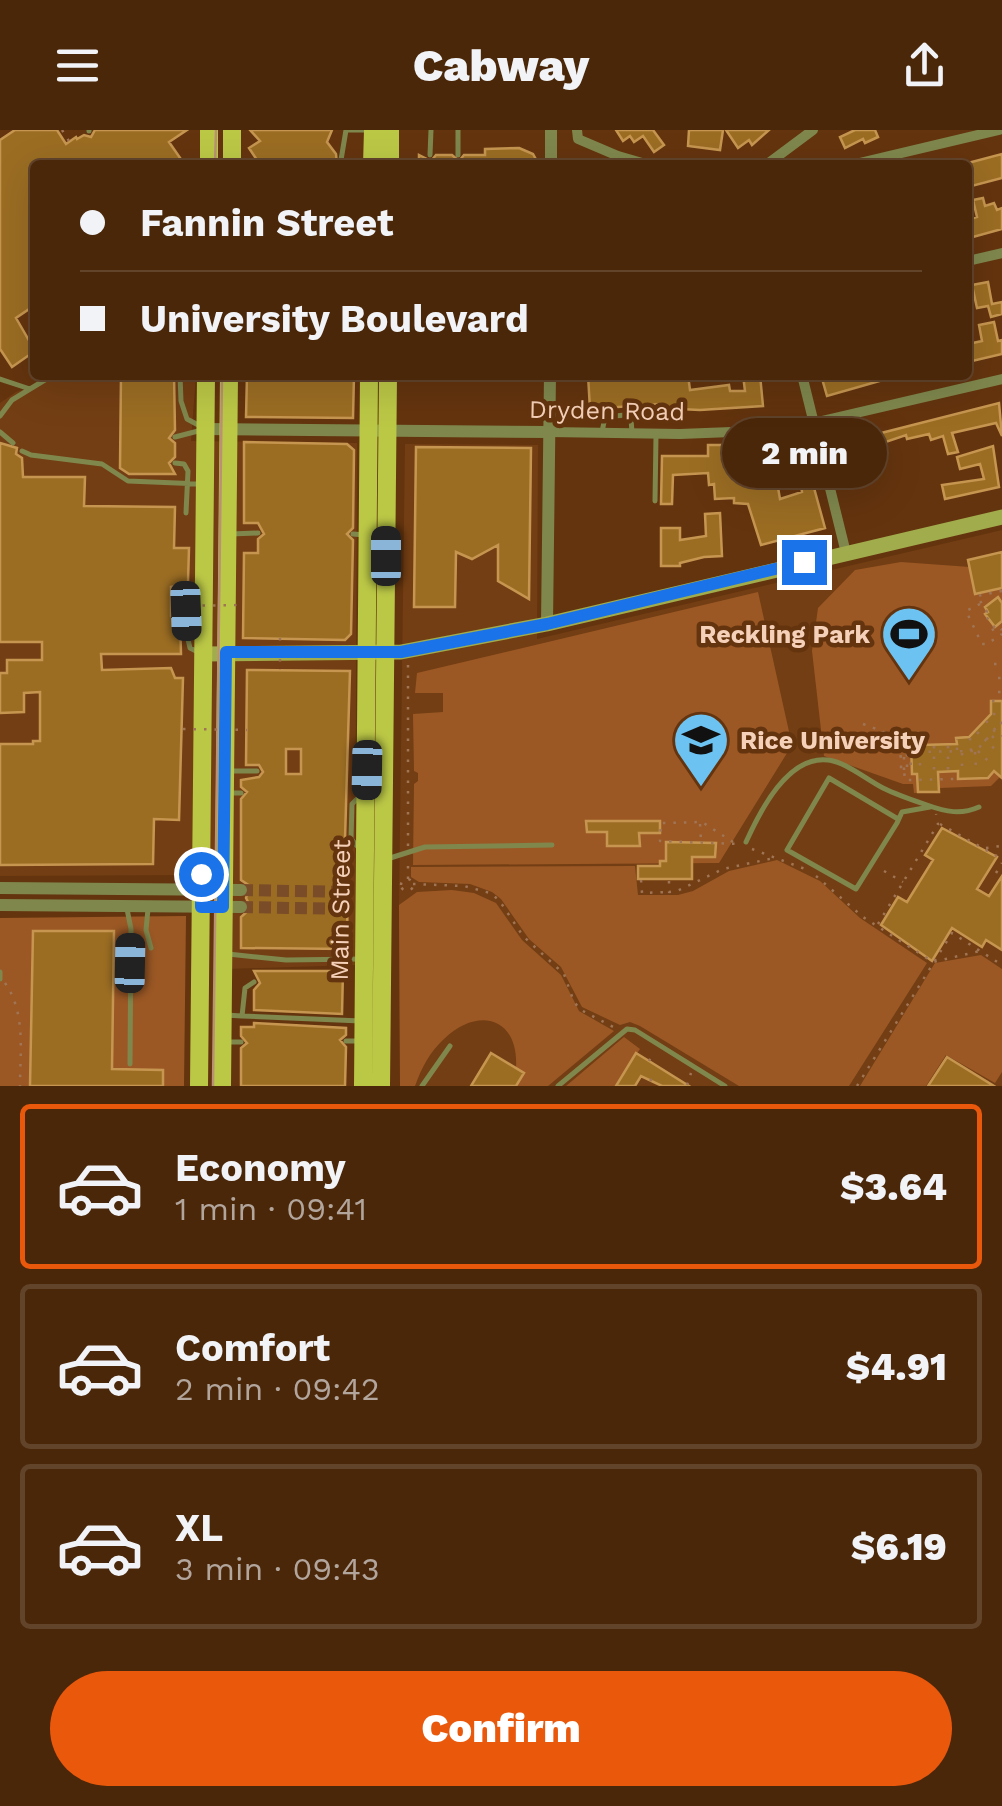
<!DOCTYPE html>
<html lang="en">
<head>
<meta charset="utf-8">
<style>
  :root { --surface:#4b270a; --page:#553318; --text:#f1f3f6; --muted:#b2a59c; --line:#62442b; --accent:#ea580c }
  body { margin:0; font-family:"Work Sans",sans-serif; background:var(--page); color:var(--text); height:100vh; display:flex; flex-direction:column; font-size:38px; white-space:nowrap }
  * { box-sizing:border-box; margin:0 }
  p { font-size:32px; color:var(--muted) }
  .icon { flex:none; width:55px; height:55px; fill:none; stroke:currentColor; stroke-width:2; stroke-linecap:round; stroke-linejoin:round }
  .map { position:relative; height:956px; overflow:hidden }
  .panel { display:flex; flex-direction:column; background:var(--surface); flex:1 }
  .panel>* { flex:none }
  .hud { position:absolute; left:30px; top:30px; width:942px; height:220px; border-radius:10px; box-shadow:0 10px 40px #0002,0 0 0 2px var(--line); display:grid; align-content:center; height:220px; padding:0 50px; background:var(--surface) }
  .end { position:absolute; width:45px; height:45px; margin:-22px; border:12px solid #1a73e8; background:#fff; box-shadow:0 0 0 5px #fff }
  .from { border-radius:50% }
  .bubble { position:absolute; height:70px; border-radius:35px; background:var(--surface); box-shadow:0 10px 40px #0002,0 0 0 2px var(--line); font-size:32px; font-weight:800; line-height:70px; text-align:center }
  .car { position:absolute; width:30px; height:60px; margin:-30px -15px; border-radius:12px; box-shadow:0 0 8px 2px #0007; background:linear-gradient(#222 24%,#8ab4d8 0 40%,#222 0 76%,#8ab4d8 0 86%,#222 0) }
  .hud b { display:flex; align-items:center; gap:35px; height:95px; font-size:38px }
  .hud b+b { border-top:2px solid var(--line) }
  .hud i { width:25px; height:25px; background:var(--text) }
  ul { padding:18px 0 0; list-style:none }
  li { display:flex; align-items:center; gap:30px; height:165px; margin:0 20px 15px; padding:0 30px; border:5px solid var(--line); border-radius:10px }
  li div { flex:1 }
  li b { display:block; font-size:38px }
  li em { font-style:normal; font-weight:800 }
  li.selected { border-color:var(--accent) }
  li>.icon { width:90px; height:90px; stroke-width:1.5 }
  .button { display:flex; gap:20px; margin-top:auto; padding:20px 50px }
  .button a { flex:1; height:115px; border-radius:60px; background:var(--accent); color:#fff; font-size:40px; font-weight:800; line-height:115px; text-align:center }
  header { display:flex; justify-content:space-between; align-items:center; height:130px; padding:0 50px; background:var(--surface); font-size:45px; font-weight:800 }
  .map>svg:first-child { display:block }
  .built { fill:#733e13 }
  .green { fill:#9b5825 }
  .building { fill:#9b6d23; stroke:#c69650; stroke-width:2.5; fill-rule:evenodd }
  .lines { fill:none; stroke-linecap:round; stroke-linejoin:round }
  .tertiary-tunnel { stroke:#7a4c28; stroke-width:12; stroke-dasharray:12 6; stroke-linecap:butt }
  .path { stroke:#a07555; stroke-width:2.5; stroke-dasharray:2.5 8; stroke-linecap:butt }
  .service { stroke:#7f874d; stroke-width:5 }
  .minor { stroke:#7f874d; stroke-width:10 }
  .tertiary { stroke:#7f874d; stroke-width:12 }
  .secondary { stroke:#a1ac4c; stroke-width:15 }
  .primary { stroke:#bbc846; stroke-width:18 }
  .tram { stroke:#ba9173; stroke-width:2.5 }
  .path-bridge { stroke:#a07555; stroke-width:2.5; stroke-dasharray:2.5 8; stroke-linecap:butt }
  .route { stroke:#1a73e8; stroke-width:12 }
  .labels { text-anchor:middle; stroke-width:9; stroke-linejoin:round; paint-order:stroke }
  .street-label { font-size:25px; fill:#f6d1b9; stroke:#64340e }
  .poi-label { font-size:25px; font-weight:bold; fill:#f6d1b9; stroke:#64340e; text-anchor:end }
</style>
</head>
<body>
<header><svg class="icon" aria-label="menu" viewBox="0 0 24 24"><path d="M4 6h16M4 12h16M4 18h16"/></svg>Cabway<svg class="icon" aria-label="share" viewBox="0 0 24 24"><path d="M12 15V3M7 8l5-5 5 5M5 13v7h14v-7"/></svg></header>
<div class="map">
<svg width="1002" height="956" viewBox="0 0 1002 956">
  <rect width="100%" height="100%" fill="#64340e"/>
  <path class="built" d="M65,245h131l-5,66 166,2 -2,522 -129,4 4,-88 -38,-6 -192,1v-473l16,-11z
    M405,314l133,1 -1,194 465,-109v556h-602l-1,-181z"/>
  <path class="green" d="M901,432l69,5 5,27 27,-5v186l-11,11 -51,2 -1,4 -25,1 -1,-9h-10l-79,-28 -12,-105 6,-43 37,-38z
    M758,462l34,153 -73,118 -306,2 1,-81 4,-3v-8l-4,-2 -1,-57 30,-2v-19h-28l2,-20z
    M777,730l43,21 40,37 67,45 -78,123h-110l-99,-60 -10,-4 -10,3 -38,-18 -21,-40 -32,-28 -28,-40 -9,-7 -22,-8 -51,-2 -8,-5v-10l224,-1 3,29h40l15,-4 36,-20z
    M452,760l22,3 22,10 26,37 39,35 18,36 35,20 -66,55h-32l8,-13 -8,-5c3,-51 -38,-62 -72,-29 -15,14 -22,28 -29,47h-15l-1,-181 18,-13z
    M186,786l-2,170h-184v-168z
    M981,825l21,14v103l-7,11 -49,-28 -20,31h-66l75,-123z
    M624,907l16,12 -24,37h-50z"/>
  <path class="building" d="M15,0h42l9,14 10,-7 1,2 7,-4 7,2 4,-7h92l-18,12 16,23h-150v140l-19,13 19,33 -23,16 -12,-18v-209z
    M250,0h82l-5,12 9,12 1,11h-88l8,-5 -8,-12 11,-7z
    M616,0h37l11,15 -10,7 -11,-16 -9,6 -4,-6 -7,5z
    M689,0h34l-3,20 -32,-4z
    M726,0h43l-17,15 -3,-5 -11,8z
    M855,0h20l3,7 -13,6 -2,-4 -18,9 -5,-11z
    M519,18l14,6 6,11h-120v-10l12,6 5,-6h16l7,6 5,-6h21v-6z
    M1002,24v24l-34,9v-24z
    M983,68l2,8 9,-3 3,7 5,-2v21l-29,8 -5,-17 9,-3 -4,-17z
    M988,152l4,22 10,-2v12l-11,3 -3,-11 -11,2 -5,-23z
    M994,192l4,19 4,-1v14l-34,8v-18l14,-3 -3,-16z
    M121,245h53l1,55 -6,8 6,5v14l-6,6 6,11h-46l-9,-6z
    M247,245h107l-1,43 -107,-1z
    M588,245h100l2,15 39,-5 1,6h15l-2,-16h17l3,31 -63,4 -40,-2v-4l-70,5z
    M821,245h15l2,4 15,-4 44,1 -70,20z
    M999,273l3,33 -6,-13 -44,10 6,19 -10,2 -5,-18 -12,4 -2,-6 -22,5 -1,-4 -65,22 -3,-13z
    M244,312l103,2 7,6 -1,78 -6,6 6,6 -2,94 -6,6 -102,-2 1,-85h14v-14l6,-5 -6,-11h-14z
    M0,313l17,5 -1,6 6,4 1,19h62l-1,29 91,1 -1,41h15l-1,34 -17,5v29h9l1,38h-80l1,16 69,-2 4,10h8l-4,142 -25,-1 -1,45 -153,1v-121h33v-3h7v-49l-16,1v19l-24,1v-40h7v-13h35v-18h-42z
    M708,315h15l-1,12 50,-4 8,46 22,-7 -2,-13 11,-2 14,51 -64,17 -13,-41 -14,-1v-5l-19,1 -1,-15 -5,1 -1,-12 -35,2 -1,29h-11l1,-48h46z
    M993,316l6,41 -54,12 -3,-14 42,-6 -4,-15 -20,5 -3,-12z
    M416,317l115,1 -2,151 -31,-18v-36l-26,14 -16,-7 -1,55h-41z
    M804,318l2,8 -6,1 3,14 -12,3 -5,-22z
    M720,383l2,43 -18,1 -24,6v3h-19v-38h19v12l26,-4 -1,-22z
    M1002,422v36l-27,6 -7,-34z
    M998,467l4,6v18l-7,6 -10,-13 3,-2 -3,-5z
    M247,540l103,1 -5,168 3,6 -1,104 -106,-1v-31l10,-9 -5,-10 4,-12 -9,-6v-81l6,-7 -6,-5v-7l18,-3 4,-5 -4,-7h-13zM286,619h15v25h-15z
    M991,571h11v77l-8,-7 -6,7 -30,1v-8l-20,1 1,20h-21l-1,-18h-5l-1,-33h10v4l36,-1 -1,-6 13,-1 22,-23z
    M586,691h74v12h-21l1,13h-33v-14h-20z
    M942,698l55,29 -20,32 12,7 13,-20v74l-16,-10 -4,7 -30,-19 -20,33 -51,-36 17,-28 9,5 26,-42 -8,-5z
    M666,712l50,1 -1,14h-23v22h-54v-13h22v-5h6z
    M33,801h81l-2,138 51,1v16h-133z
    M254,841h89l-1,43 -88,-4v-20l6,-7z
    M254,893l92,5v7l-6,5 6,7 -1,39h-104v-38l6,-5 -6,-7v-9h13z
    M491,923l33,20 -8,13h-45z
    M636,923l13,8 40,25h-27l-21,-10 -6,10h-19z
    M947,927l47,29h-66z"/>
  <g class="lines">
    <path class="tertiary-tunnel" d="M241,760l107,2
      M241,777l106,2"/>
    <path class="path" d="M62,0l7,11
      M1002,461l-25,5 10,16 -3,2 11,14 -5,3 9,-4 3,3
      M980,474l-14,7 16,33h5l15,-10
      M994,534h8
      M408,535v182
      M998,548h4
      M998,562h4
      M992,571h10
      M993,584h9
      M986,591l16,15
      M863,594c29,11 39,12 38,46h3l1,10 51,-1
      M977,602l22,21
      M992,606l6,6
      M970,608l1,13
      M920,612v30
      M934,616v25
      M948,616v25
      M957,620v-11
      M978,621l11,11
      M975,622l1,16
      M962,623v16
      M904,640v-17h3v15h4l-1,-16 66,-1 26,-29
      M700,694l1,17
      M940,694l62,35
      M733,712l-31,-20 -41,1 -1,18 80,3
      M986,718l15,-2
      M752,719l53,20
      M884,741l19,11
      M996,743l6,-10
      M816,746l47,41 70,45 47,-11
      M401 755a6 6 0 1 1 12 0a6 6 0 1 1-12 0Z
      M408,749v-19
      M641,750l1,13 25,-1
      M669,751v11l8,-1 46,-22 51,-11
      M413,754l51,2 26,7 9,7 24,36 41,38 10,28 7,8 34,18
      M878,794l60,-100 -2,-10
      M5,853c21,30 15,68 15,103
      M649,931l3,-6
      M650,949l7,7
      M687,955l4,-12
      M857,956l95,-153 50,32"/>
    <path class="service" d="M89,0v1
      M458,0v25
      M430,25l1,-25
      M341,30l5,-30h24
      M72,245h10
      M180,245l1,26 6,18 15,8
      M0,249l30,10
      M0,286l12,-16 41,-25
      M0,302l13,11
      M602,302l3,-15 20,-2 6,4 1,13
      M175,307l27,-7
      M22,321l9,4 71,9 26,17 73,3
      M175,333l9,1 4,7 -2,42
      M655,371l1,-65
      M231,404l27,-1
      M353,404l12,1
      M185,457l2,48 3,13 10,5
      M227,641h30
      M227,663h14
      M898,689l-69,-41 -42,72 69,39 41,-66 5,-11 28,-5
      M746,712c14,-31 42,-87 82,-82 18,2 39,20 55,28 14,7 29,12 44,17 19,7 34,10 52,2
      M360,719l-9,-10 1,-35 8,-8
      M387,729l38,-12 127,-2
      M127,779l4,20 -1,135
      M148,779l-2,21 5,18
      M228,824l58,6 76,-1
      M0,842v7
      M225,885l17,1 3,-28 9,-6
      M242,886l119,5
      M346,911h15
      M224,912h17
      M422,956l28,-40
      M558,956l69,-57 8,1 90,56"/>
    <path class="minor" d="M577,0l1,9 40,17 31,9
      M766,35l47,-35
      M851,35l148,-35
      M968,131l34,-8
      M802,245l44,178
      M549,302l131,2 103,-4 219,-51"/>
    <path class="tertiary" d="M551,35v-35
      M205,299l344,3
      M547,494l3,-249
      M0,758l241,2
      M0,775l241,2"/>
    <path class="secondary" d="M203,524l198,-2 146,-28 455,-107"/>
    <path class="primary" d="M209,35v-35
      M232,35v-35
      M372,35l1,-35
      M390,35v-35
      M199,956l7,-711
      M222,956l7,-711
      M363,956l6,-711
      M381,956l7,-711"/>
    <path class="tram" d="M215,35l1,-35
      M213,956l9,-711"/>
    <path class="path-bridge" d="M171,476l72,-1
      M280,508v32
      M183,599l64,1"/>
  </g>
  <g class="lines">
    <path class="route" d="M201,744v33h22l3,-255h175l146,-28 257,-62"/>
  </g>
  <defs>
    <g id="stadium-pin" transform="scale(2.875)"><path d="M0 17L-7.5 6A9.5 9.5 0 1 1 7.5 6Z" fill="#6cc3f2" stroke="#64340e"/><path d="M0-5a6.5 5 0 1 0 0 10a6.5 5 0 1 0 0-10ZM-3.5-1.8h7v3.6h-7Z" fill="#111"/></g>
    <g id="university-pin" transform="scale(2.875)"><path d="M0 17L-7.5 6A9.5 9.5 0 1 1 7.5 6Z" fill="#6cc3f2" stroke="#64340e"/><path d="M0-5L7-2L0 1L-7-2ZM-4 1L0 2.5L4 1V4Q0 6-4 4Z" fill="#111"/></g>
  </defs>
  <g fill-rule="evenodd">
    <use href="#stadium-pin" x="909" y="504"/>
    <use href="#university-pin" x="701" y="610"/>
  </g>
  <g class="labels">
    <g class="street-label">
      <text transform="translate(607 280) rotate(1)" y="9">Dryden Road</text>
      <text transform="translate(340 780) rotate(-89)" y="9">Main Street</text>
    </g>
    <g class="poi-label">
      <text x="870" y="513">Reckling Park</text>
      <text x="740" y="619" text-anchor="start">Rice University</text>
    </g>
  </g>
</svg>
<i class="end from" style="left:201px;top:744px"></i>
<i class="end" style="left:804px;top:432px"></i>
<div class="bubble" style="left:722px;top:288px;width:165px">2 min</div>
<i class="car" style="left:386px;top:426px;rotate:0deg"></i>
<i class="car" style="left:186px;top:481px;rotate:178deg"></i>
<i class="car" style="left:367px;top:640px;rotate:181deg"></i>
<i class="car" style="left:130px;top:833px;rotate:1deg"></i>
<div class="hud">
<b><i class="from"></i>Fannin Street</b>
<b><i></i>University Boulevard</b>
</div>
</div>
<section class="panel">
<ul>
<li class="selected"><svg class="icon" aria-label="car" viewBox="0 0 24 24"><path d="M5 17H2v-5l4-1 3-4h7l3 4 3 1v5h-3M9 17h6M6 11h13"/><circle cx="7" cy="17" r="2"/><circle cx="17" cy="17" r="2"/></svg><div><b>Economy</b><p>1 min · 09:41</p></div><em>$3.64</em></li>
<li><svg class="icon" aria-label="car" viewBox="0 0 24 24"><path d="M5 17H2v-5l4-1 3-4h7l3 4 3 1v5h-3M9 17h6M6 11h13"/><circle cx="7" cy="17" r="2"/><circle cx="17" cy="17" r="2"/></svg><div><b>Comfort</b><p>2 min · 09:42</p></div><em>$4.91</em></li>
<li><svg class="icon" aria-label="car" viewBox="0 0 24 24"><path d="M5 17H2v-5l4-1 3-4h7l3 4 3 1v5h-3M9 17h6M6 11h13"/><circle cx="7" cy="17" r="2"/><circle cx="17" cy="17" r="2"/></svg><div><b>XL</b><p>3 min · 09:43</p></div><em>$6.19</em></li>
</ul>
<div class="button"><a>Confirm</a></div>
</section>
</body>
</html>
